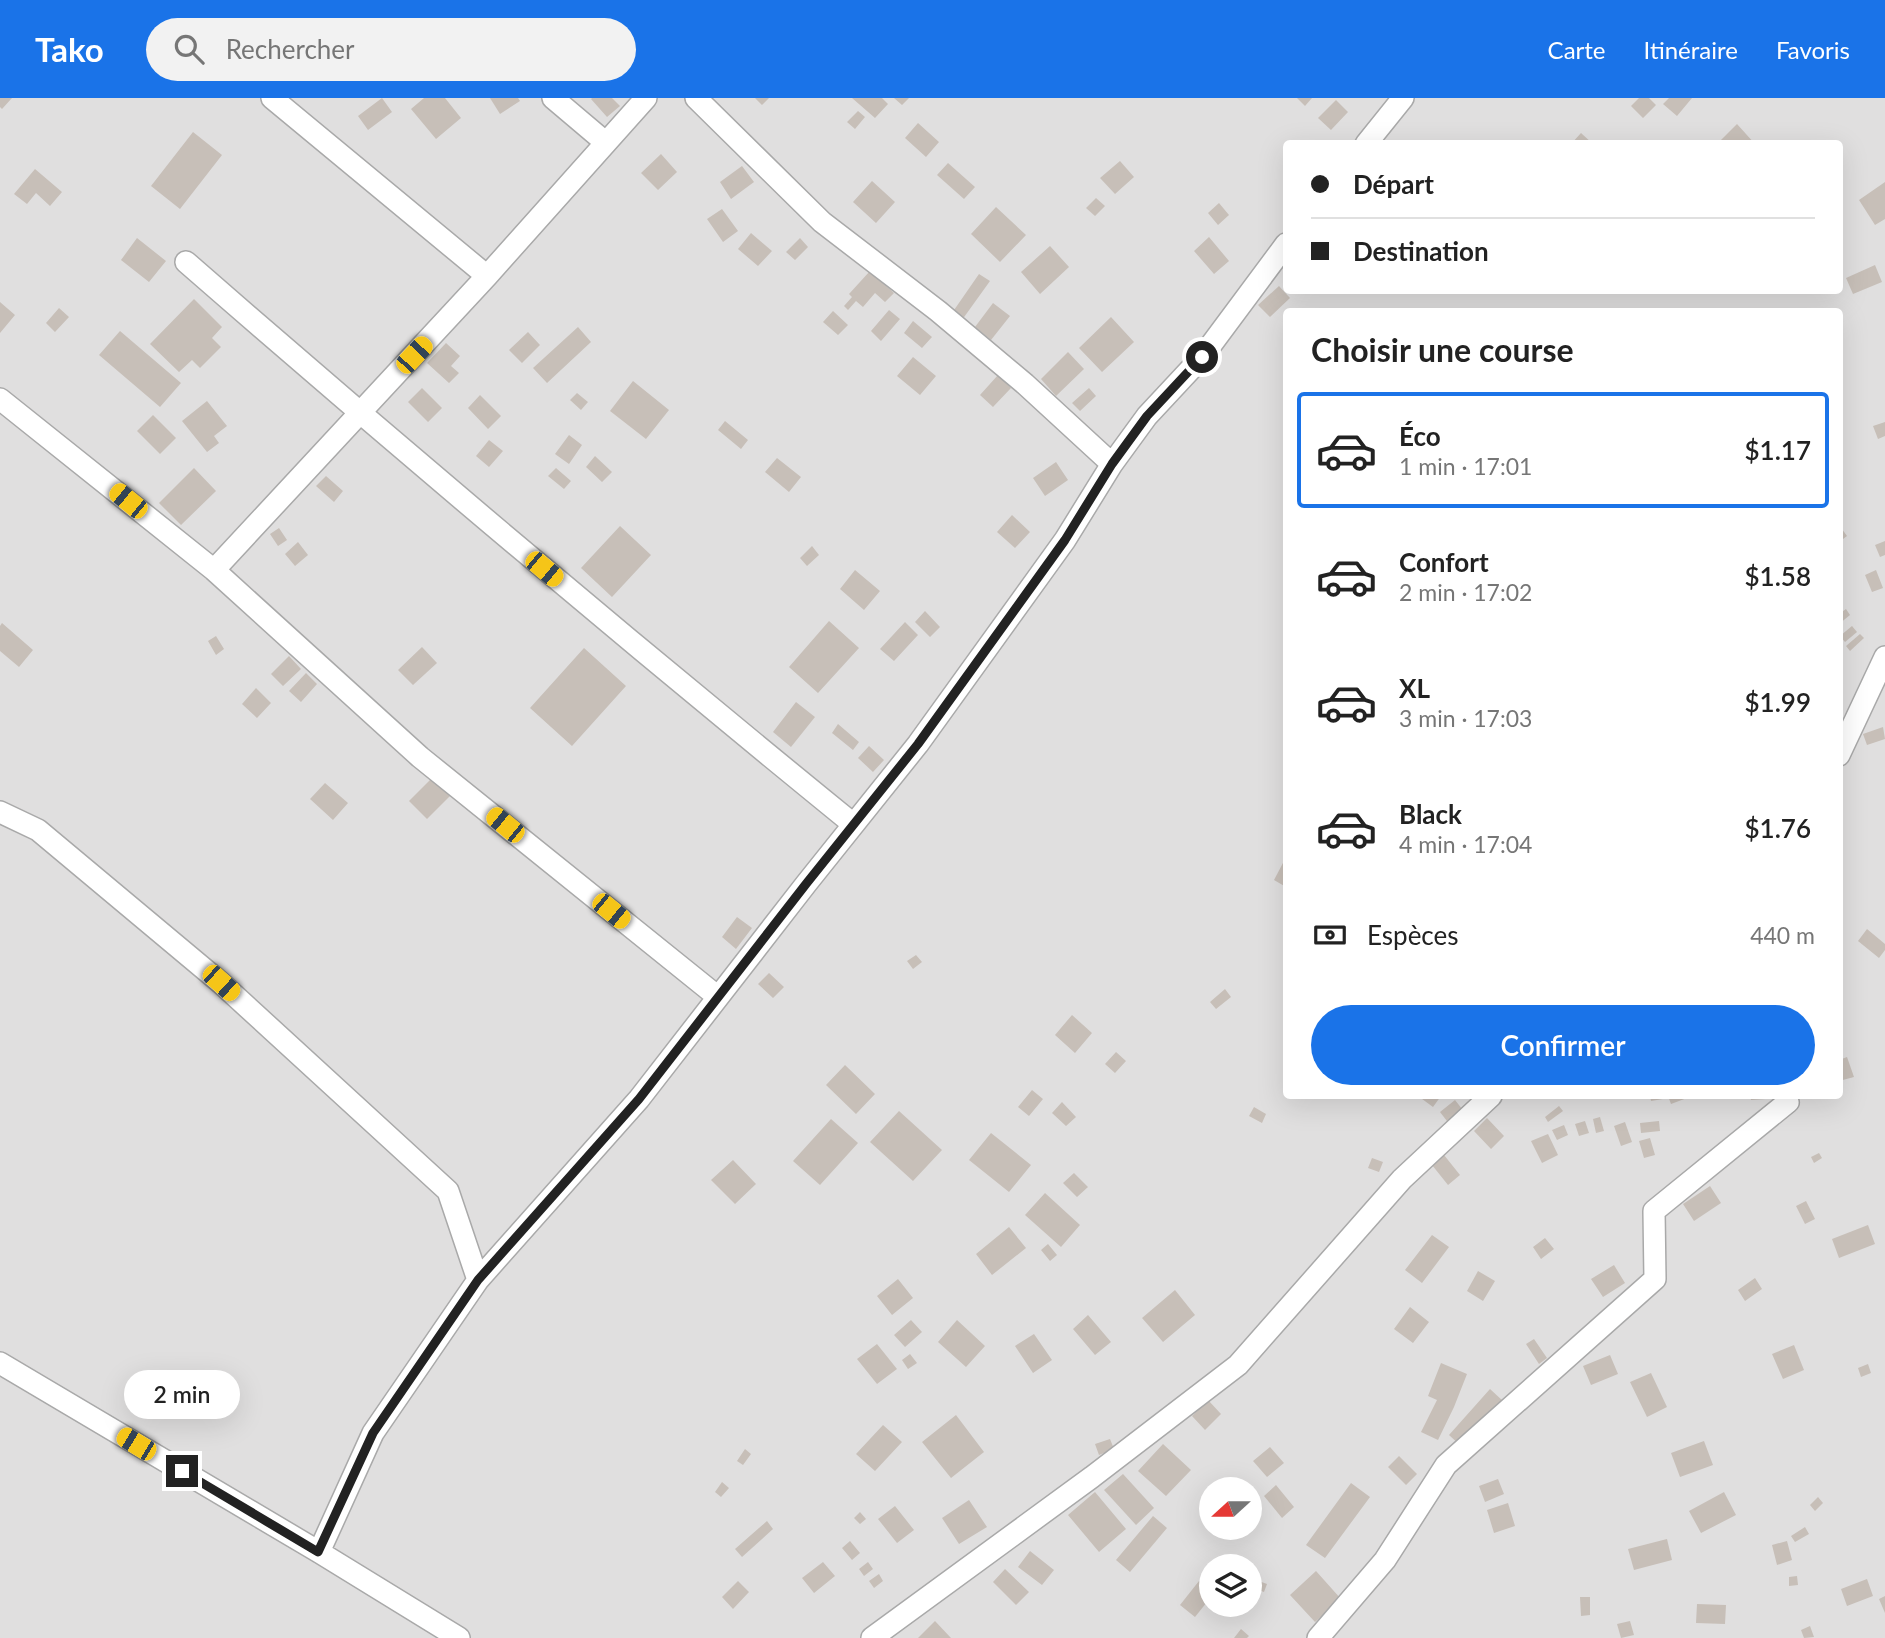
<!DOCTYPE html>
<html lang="fr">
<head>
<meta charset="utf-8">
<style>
  :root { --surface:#fff; --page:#f2f2f2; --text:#222; --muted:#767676; --line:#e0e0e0; --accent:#1a73e8 }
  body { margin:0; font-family:Lato,sans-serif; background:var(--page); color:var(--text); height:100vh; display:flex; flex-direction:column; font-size:26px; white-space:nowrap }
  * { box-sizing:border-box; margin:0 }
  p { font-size:23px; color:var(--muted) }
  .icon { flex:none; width:38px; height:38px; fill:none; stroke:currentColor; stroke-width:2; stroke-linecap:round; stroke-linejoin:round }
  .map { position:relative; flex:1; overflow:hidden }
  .details { position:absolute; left:1283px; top:210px; width:560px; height:791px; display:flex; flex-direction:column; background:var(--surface); border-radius:7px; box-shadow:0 7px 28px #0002 }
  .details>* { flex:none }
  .top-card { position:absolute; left:1283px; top:42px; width:560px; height:154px; border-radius:7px; box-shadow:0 7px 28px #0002; display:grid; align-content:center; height:154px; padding:0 28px; background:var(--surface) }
  .needle { width:46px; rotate:249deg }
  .controls { position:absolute; left:1199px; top:1379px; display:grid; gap:14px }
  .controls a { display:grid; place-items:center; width:63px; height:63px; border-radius:50%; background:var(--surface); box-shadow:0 7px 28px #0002; font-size:35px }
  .end { position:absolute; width:32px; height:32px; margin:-16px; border:9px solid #222; background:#fff; box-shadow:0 0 0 4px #fff }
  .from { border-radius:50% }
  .bubble { position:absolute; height:49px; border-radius:24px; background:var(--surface); box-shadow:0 7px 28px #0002; font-size:23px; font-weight:600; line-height:49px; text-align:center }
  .car { position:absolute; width:21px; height:42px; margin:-21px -10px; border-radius:9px; box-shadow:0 0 5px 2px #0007; background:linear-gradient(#f5c518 24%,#345 0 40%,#f5c518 0 76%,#345 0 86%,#f5c518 0) }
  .top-card b { display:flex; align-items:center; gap:24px; height:66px; font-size:26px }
  .top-card b+b { border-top:2px solid var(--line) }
  .top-card i { width:18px; height:18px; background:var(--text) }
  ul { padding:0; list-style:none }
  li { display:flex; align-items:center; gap:21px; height:116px; margin:0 14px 10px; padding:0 14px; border:4px solid transparent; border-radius:7px }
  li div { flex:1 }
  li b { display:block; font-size:26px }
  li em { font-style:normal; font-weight:600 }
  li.on { border-color:var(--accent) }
  li>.icon { width:63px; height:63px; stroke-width:1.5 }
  h2 { padding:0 28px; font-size:32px; line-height:84px }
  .pay { display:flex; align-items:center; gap:18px; height:77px; padding:0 28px; font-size:26px }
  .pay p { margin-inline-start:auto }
  .action { display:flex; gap:14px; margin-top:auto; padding:14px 28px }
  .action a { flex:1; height:80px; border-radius:42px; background:var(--accent); color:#fff; font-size:28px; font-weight:600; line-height:80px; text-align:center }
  header { display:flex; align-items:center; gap:42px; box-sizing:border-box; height:98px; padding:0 35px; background:var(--accent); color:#fff }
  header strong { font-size:33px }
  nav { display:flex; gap:38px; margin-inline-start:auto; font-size:24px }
  .search { width:490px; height:63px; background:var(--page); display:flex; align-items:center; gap:18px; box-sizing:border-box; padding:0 24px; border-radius:38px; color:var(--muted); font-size:26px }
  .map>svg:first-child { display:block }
  .residential { fill:#e0dfdf; fill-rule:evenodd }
  .building { fill:#c7bfb8 }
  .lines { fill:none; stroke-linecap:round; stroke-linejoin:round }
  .street-casing { stroke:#a9a9a9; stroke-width:24 }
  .street { stroke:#fff; stroke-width:21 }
  .route { stroke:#222; stroke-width:9 }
</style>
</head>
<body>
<header>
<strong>Tako</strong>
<div class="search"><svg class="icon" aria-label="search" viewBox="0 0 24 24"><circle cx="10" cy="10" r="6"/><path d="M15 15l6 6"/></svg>Rechercher</div>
<nav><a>Carte</a><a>Itinéraire</a><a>Favoris</a></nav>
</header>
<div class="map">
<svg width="1885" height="1540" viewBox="0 0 1885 1540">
  <rect width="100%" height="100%" fill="#f2efe9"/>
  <path class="residential" d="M0,0h1885v1540h-1885zM1286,46h553v146h-553zM1286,214h553v784h-553zM1211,1391h39v39h-39zM1211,1468h39v39h-39z"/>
  <path class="building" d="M0,0h12l-10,11 -2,-2z
    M382,0l10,14 -24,18 -10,-14z
    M424,0h21l16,20 -25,21 -25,-30z
    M490,0h28l2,3 -20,13z
    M592,0h20l8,8 -13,11 -16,-18z
    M755,0h14l-7,7z
    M852,0h30l6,6 -13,14z
    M894,0h15l-7,7z
    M1297,0h15l-7,8z
    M1639,0h10l7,7 -13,13 -12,-12z
    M1669,0h23l-15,18 -14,-12z
    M1336,2l12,12 -17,18 -13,-12z
    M858,13l7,6 -10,12 -8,-7z
    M918,25l21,19 -13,15 -21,-19z
    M1737,26l18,20h-31l-3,-4z
    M193,34l29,23 -42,54 -29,-23z
    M1581,35l12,11h-22z
    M661,56l16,18 -19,18 -17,-17z
    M1120,63l14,16 -19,17 -15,-16z
    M948,65l27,24 -11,12 -27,-24z
    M742,68l12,16 -23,17 -11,-17z
    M35,71l27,23 -12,14 -14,-13 -9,11 -13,-10z
    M872,83l23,21 -19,21 -23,-21z
    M1885,84v37l-10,6 -16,-25z
    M1096,100l9,8 -10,10 -9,-8z
    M1219,105l10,12 -11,10 -10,-12z
    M996,109l30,28 -26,27 -29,-28z
    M722,111l16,22 -15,11 -16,-23z
    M751,135l21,18 -14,15 -20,-17z
    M1209,139l20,24 -15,13 -20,-23z
    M137,140l29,23 -17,21 -28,-22z
    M800,140l8,9 -13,13 -9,-8z
    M1050,148l19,21 -29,27 -19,-22z
    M1875,167l7,17 -29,12 -7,-16z
    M870,173l24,22 -9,9 -10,-9 -12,14 -7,-6 -8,9 -4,-4 8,-9 -3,-3z
    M979,176l11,7 -28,39 -10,-7z
    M1279,188l11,12 -20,19 -12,-12z
    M194,201l28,28 -10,11 9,9 -21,21 -8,-8 -13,12 -29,-28z
    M0,204l15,13 -15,18z
    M993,205l17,13 -19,24 -16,-13z
    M59,210l10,9 -14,15 -9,-9z
    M889,212l11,9 -19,22 -10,-10z
    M833,213l15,14 -10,10 -15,-13z
    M1111,219l23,25 -32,30 -23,-24z
    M913,223l19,16 -10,11 -18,-15z
    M578,229l13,15 -44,41 -14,-15z
    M120,233l61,52 -21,24 -61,-52z
    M528,234l12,13 -18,18 -13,-13z
    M446,245l14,13 -9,10 8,7 -10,10 -22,-20z
    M1068,254l16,17 -28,27 -15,-17z
    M913,259l23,19 -16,19 -23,-19z
    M998,277l13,13 -18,19 -13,-12z
    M633,283l36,29 -23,29 -36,-28z
    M422,290l20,20 -14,14 -20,-20z
    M1089,290l7,8 -16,15 -8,-8z
    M577,295l11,9 -7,8 -11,-10z
    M480,297l21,21 -13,13 -20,-21z
    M207,303l20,25 -13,10 5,7 -12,9 -25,-31z
    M153,317l23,23 -16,16 -23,-23z
    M725,323l23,19 -7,9 -23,-19z
    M1885,324v14l-7,3 -5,-13z
    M569,337l13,10 -13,19 -14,-10z
    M489,342l14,11 -14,16 -13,-11z
    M595,358l17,16 -10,10 -16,-15z
    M777,360l24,19 -12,15 -24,-20z
    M1056,364l12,18 -23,16 -12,-18z
    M194,370l22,23 -35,34 -22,-22z
    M556,370l15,13 -7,8 -16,-13z
    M326,378l17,15 -9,11 -18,-16z
    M1012,417l18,17 -15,16 -18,-16z
    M1839,427l8,11 -8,6z
    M620,428l31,29 -39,42 -31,-29z
    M279,430l8,12 -9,6 -8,-12z
    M1885,443v14l-5,2 -5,-12z
    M298,444l10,13 -13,11 -10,-12z
    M812,448l7,9 -12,11 -7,-8z
    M855,472l25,21 -16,19 -24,-21z
    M1876,472l7,18 -11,4 -7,-17z
    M1846,511l4,6 -11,9v-10z
    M925,513l15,16 -10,10 -15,-15z
    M829,523l30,27 -41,45 -29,-26z
    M905,524l13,13 -24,26 -14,-12z
    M2,525l31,27 -14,17 -19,-16v-25z
    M1852,528l5,6 -12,10 -5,-6z
    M1860,536l4,4 -14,13 -4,-5z
    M216,538l8,13 -8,6 -8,-14z
    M422,549l15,16 -24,22 -15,-15z
    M584,550l42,38 -54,60 -42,-38z
    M289,558l12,13 -18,17 -12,-12z
    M306,575l11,11 -16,18 -12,-11z
    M256,590l15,15 -14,15 -15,-14z
    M796,604l19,15 -24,30 -18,-15z
    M838,626l21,18 -6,8 -21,-17z
    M1883,629l2,12 -18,6 -4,-11z
    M869,648l15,14 -11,12 -15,-14z
    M432,680l18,18 -23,23 -18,-18z
    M325,685l23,20 -15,17 -23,-21z
    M1284,763l2,2v24l-12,-7z
    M737,819l15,11 -16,21 -14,-12z
    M1867,831l18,15v6l-6,8 -21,-17z
    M916,857l6,7 -9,7 -6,-8z
    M769,875l15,14 -11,11 -15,-14z
    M1225,891l6,8 -15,12 -6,-7z
    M1072,917l20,18 -17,20 -20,-18z
    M1116,954l10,9 -11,12 -10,-9z
    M1847,959l7,20 -15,4v-21z
    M845,967l30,29 -19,20 -30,-29z
    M1032,992l11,9 -14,17 -11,-9z
    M1418,998h23l-8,11z
    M1650,998h12l1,3 -12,2z
    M1668,998h18l1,2 -16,6z
    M1750,998h16v3l-15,1z
    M1455,1002l11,14 -16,11 -10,-13z
    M1062,1004l14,15 -10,9 -14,-13z
    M1559,1008l4,5 -15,11 -3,-5z
    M1254,1009l12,7 -4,9 -13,-7z
    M899,1013l43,39 -29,31 -43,-39z
    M1600,1019l4,14 -8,2 -3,-14z
    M1487,1020l17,18 -13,13 -17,-18z
    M831,1021l27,24 -38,42 -27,-24z
    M1585,1023l4,12 -10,3 -4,-12z
    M1659,1023l1,10 -19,2 -1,-10z
    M1625,1024l7,20 -11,4 -7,-20z
    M1564,1027l4,10 -11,5 -5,-10z
    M991,1035l40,32 -22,27 -40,-32z
    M1548,1036l10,21 -16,8 -11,-22z
    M1650,1040l5,17 -11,3 -5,-17z
    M1819,1055l3,5 -8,5 -3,-6z
    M1444,1057l16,20 -12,10 -16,-20z
    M1372,1060l11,4 -4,10 -11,-4z
    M733,1062l23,24 -21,20 -24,-24z
    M1074,1075l14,14 -11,10 -14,-14z
    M1710,1088l11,17 -27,18 -11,-17z
    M1045,1095l35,32 -19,22 -36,-32z
    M1806,1103l9,18 -10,5 -9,-18z
    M1868,1127l7,19 -36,14 -7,-19z
    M1009,1129l17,21 -34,27 -16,-21z
    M1432,1137l17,12 -27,36 -17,-13z
    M1545,1140l9,11 -13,10 -8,-12z
    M1048,1146l9,11 -7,6 -9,-11z
    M1614,1167l11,18 -22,14 -12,-18z
    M1478,1173l17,10 -12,20 -16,-10z
    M1755,1180l7,11 -17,12 -7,-11z
    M898,1181l15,19 -21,17 -15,-19z
    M1175,1192l20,25 -32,27 -21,-24z
    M1410,1209l19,15 -16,21 -19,-14z
    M1088,1217l23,27 -16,13 -22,-26z
    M911,1222l11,12 -17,15 -11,-12z
    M957,1222l28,26 -19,21 -28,-25z
    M1034,1236l18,26 -19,13 -18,-27z
    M1534,1241l13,19 -8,6 -13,-20z
    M877,1246l20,25 -20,15 -20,-25z
    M1794,1247l10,25 -21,9 -11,-25z
    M910,1256l7,9 -9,6 -6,-9z
    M1610,1257l8,19 -27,11 -8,-19z
    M1441,1265l26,11 -13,33 -16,33 -17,-8 16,-32 -9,-4z
    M1868,1266l3,9 -10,4 -3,-9z
    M1651,1275l16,34 -20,10 -17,-35z
    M1490,1291l13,12 -41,46 -13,-12z
    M1208,1302l13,14 -16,16 -13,-14z
    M956,1317l28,37 -33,26 -29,-36z
    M883,1327l19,17 -27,29 -19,-17z
    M1110,1341l4,10 -15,6 -4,-11z
    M1704,1343l9,24 -33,12 -9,-24z
    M1163,1346l28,26 -25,26 -28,-25z
    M1270,1349l14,16 -17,14 -14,-16z
    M745,1351l6,5 -8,11 -6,-4z
    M1399,1358l18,18 -11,11 -18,-18z
    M1123,1376l31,34 -18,17 -32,-35z
    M1498,1381l6,15 -19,8 -6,-16z
    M722,1384l7,6 -8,9 -6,-5z
    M1351,1385l19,14 -45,61 -19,-13z
    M1276,1387l18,22 -12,11 -18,-22z
    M1095,1394l31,37 -27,23 -31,-37z
    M1724,1394l12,23 -35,18 -12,-22z
    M1818,1399l5,6 -8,8 -5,-6z
    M969,1402l18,27 -28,17 -17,-26z
    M1508,1405l7,23 -21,7 -7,-23z
    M895,1408l19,24 -17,13 -19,-24z
    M860,1414l6,7 -6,5 -6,-6z
    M1153,1418l14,12 -37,44 -14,-12z
    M767,1423l6,8 -31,28 -7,-8z
    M1805,1429l4,7 -14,8 -4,-6z
    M1667,1441l5,21 -38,10 -6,-21z
    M850,1443l10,12 -8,7 -10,-12z
    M1787,1443l5,19 -15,5 -5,-20z
    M1030,1453l24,19 -12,15 -24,-18z
    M823,1464l12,14 -21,17 -12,-15z
    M868,1464l5,7 -9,7 -5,-7z
    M1005,1471l24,23 -13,13 -23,-23z
    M1316,1473l25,28 -26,23 -25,-27z
    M879,1476l4,7 -9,7 -5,-7z
    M1797,1478l1,9 -9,1v-9z
    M1867,1481l6,17 -26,10 -6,-17z
    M1256,1482l11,4 -3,8 -11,-4z
    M738,1483l11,11 -16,17 -11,-12z
    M1199,1483l12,10v6l-16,20 -15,-12z
    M1885,1498v17l-6,-14z
    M1580,1499h10v18l-9,1z
    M1697,1506l29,1 -1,19 -29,-1z
    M935,1523l16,17h-33z
    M1630,1523l4,14 -13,3 -4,-14z
    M1810,1528l4,11 -10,1 -3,-8z
    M1241,1531l8,7 -2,2h-13z"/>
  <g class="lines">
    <g class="street-casing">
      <path id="street" d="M272,0l215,178
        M553,0l52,44
        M696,0l126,124 116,89 87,73 87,80
        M1366,46l37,-46
        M186,164c219,191 441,378 667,562
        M0,301l214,171 206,187 298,240
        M214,472l273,-294 159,-178
        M1839,657l46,-98
        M0,714l38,18 183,153 227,208 30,89
        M0,1265l319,189 140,86
        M319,1454l54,-119 105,-153 161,-181 167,-215 112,-140 147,-204 47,-76 35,-48 55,-59 84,-113
        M872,1540l220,-161 146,-112 164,-186 89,-83
        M1318,1540l67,-78 61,-95 209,-186 -1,-68 134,-109 -2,-6"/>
    </g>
    <use href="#street" class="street"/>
  </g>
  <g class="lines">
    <path class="route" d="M182,1373l136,81 55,-119 105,-153 161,-181 167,-215 112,-140 147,-204 47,-76 35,-48 55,-59"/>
  </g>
</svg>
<div class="controls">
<a><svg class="needle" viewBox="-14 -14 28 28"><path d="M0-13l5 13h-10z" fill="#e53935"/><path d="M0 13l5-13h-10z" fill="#767676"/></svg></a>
<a><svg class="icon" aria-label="layers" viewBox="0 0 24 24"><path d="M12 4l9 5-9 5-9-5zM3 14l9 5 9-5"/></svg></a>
</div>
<i class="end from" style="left:1202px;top:259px"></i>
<i class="end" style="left:182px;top:1373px"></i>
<div class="bubble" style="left:124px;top:1272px;width:116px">2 min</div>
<i class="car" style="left:414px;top:257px;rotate:43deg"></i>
<i class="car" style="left:128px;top:403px;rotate:309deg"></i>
<i class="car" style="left:544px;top:471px;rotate:130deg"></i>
<i class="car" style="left:505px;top:727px;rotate:309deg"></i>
<i class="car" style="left:611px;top:813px;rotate:129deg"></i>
<i class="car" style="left:221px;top:885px;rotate:132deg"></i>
<i class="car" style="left:136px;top:1346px;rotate:301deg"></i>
<div class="top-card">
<b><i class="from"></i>Départ</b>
<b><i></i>Destination</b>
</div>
<section class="details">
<h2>Choisir une course</h2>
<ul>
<li class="on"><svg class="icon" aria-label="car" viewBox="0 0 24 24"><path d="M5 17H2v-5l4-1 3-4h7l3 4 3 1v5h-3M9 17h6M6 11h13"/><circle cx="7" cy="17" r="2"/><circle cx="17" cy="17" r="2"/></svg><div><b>Éco</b><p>1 min · 17:01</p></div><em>$1.17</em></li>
<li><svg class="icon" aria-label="car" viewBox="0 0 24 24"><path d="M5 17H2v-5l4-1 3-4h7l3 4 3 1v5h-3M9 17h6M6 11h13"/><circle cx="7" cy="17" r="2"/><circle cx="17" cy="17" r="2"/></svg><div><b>Confort</b><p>2 min · 17:02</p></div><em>$1.58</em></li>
<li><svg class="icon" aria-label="car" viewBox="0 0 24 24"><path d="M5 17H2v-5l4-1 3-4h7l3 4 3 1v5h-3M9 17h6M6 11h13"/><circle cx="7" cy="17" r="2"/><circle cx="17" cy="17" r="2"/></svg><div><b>XL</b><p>3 min · 17:03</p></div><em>$1.99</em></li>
<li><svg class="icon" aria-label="car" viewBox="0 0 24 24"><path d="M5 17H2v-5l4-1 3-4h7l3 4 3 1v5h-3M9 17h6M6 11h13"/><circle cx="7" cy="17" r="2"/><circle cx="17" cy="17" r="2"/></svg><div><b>Black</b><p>4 min · 17:04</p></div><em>$1.76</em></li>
</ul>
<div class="pay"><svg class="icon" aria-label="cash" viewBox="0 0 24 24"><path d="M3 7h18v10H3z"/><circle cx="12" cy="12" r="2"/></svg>Espèces<p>440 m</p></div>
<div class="action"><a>Confirmer</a></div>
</section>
</div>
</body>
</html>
